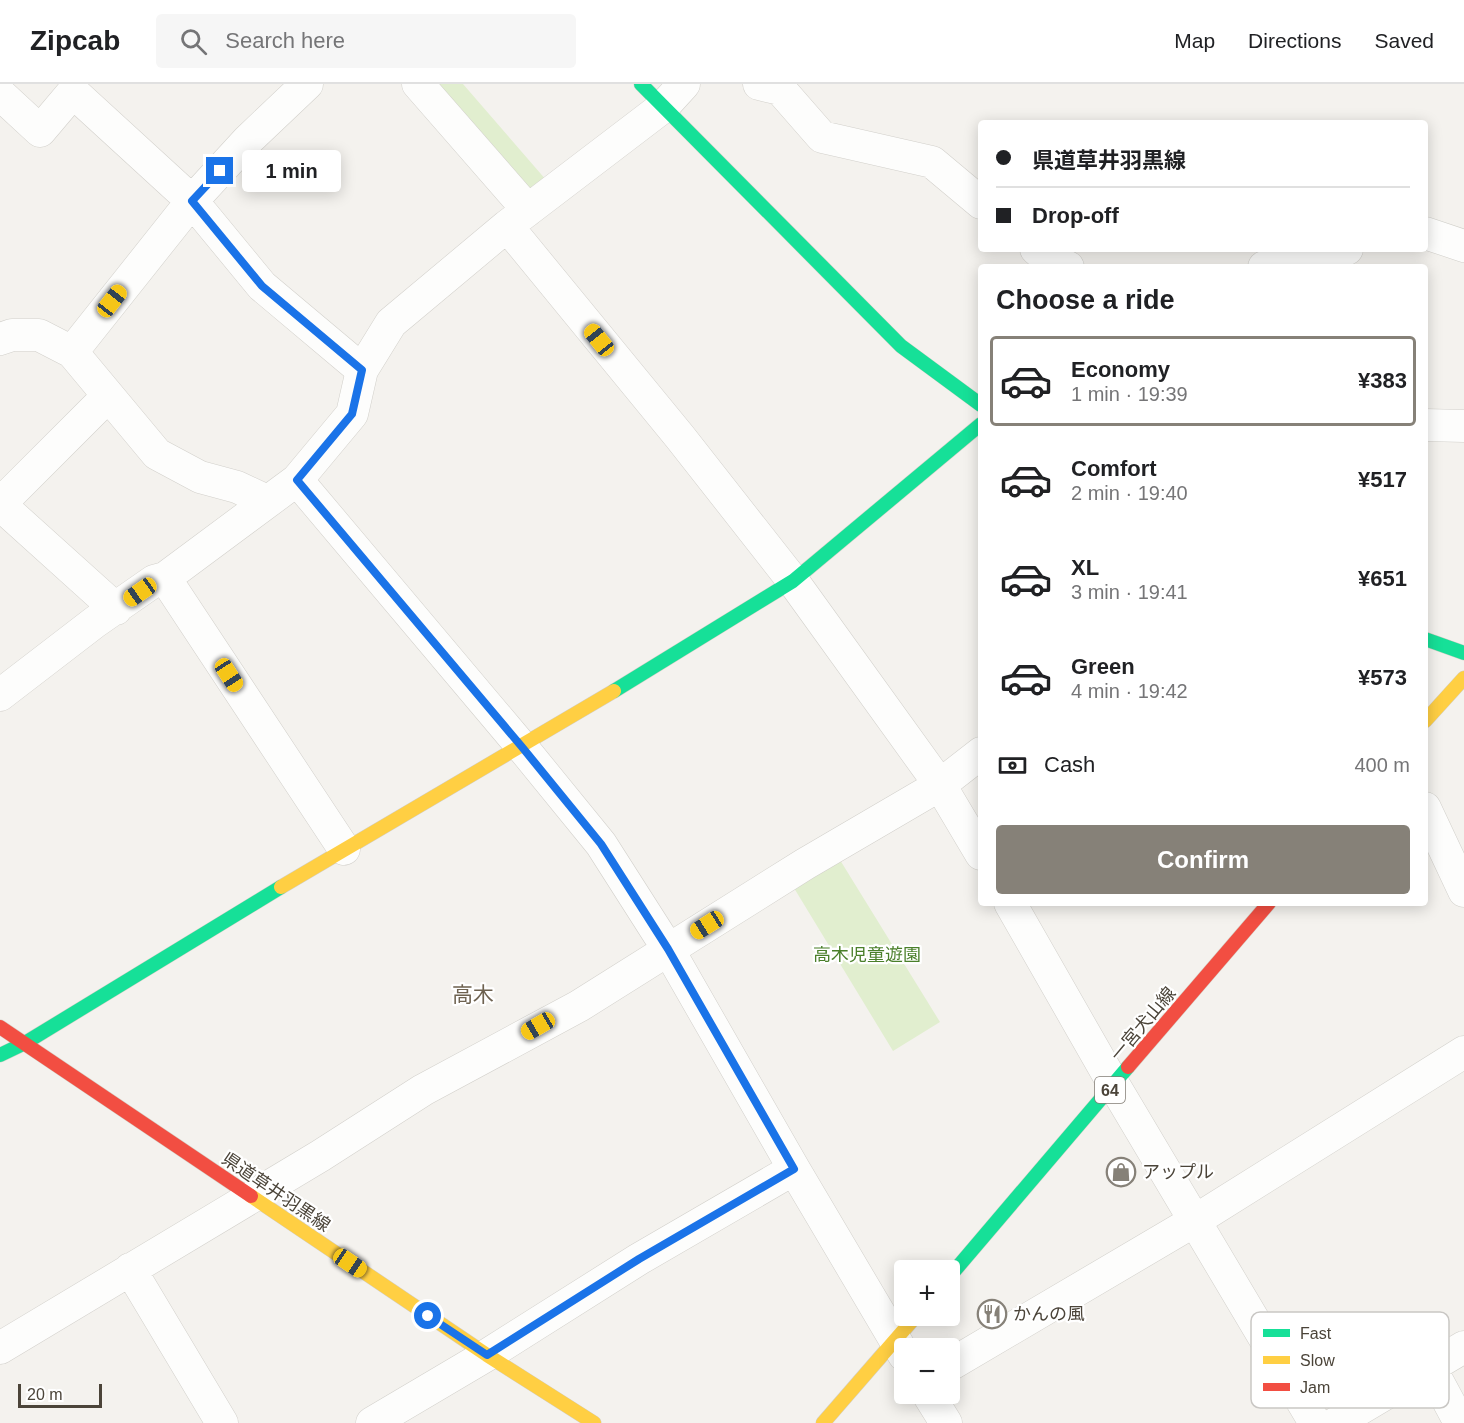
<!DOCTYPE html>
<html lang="en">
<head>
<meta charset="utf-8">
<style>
  :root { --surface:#fff; --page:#f6f6f6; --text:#202124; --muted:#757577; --line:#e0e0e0; --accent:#868178 }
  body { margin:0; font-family:Helvetica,"Noto Sans JP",sans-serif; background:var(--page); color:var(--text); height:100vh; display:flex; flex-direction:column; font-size:22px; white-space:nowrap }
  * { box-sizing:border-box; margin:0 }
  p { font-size:20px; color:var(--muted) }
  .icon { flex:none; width:33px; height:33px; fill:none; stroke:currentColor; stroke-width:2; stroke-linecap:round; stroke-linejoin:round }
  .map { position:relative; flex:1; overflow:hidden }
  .panel { position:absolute; left:978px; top:180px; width:450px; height:642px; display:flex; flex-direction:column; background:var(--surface); border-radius:6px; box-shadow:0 3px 15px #0003 }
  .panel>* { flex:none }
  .hud { position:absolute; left:978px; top:36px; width:450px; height:132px; border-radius:6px; box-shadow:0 3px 15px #0003; display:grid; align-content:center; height:132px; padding:0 18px; background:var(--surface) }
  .tools { position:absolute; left:894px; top:1176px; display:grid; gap:12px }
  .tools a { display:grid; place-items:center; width:66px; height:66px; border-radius:6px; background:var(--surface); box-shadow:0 3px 15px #0003; font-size:30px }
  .scale { position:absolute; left:18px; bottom:15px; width:84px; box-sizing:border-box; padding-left:6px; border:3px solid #4b4439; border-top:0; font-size:16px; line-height:21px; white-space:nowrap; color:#4b4439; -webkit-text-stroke:4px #fff; paint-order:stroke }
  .end { position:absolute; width:27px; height:27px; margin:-14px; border:8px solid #1a73e8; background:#fff; box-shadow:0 0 0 3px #fff }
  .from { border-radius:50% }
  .bubble { position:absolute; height:42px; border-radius:6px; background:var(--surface); box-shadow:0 3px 15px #0003; font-size:20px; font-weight:600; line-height:42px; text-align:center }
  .car { position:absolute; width:18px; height:36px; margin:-18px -9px; border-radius:8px; box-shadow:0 0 4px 2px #0007; background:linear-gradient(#f5c518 24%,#345 0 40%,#f5c518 0 76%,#345 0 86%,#f5c518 0) }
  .hud b { display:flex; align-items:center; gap:21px; height:57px; font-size:22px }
  .hud b+b { border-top:2px solid var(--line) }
  .hud i { width:15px; height:15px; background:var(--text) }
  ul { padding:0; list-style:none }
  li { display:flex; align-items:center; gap:18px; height:90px; margin:0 12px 9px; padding:0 6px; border:3px solid transparent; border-radius:6px }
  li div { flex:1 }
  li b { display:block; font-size:22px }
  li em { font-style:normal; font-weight:600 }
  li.on { border-color:var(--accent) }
  li>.icon { width:54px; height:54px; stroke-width:1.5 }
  h2 { padding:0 18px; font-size:27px; line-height:72px }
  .pay { display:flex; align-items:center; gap:15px; height:66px; padding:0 18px; font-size:22px }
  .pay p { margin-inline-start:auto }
  .primary-button { display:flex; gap:12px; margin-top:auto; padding:12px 18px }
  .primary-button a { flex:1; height:69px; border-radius:6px; background:var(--accent); color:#fff; font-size:24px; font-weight:600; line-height:69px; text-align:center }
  header { display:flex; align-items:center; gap:36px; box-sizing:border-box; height:84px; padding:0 30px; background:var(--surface); border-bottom:2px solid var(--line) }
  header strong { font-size:28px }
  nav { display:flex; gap:33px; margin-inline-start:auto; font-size:21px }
  .search { width:420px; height:54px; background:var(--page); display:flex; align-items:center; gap:15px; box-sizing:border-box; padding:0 21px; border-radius:6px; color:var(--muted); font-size:22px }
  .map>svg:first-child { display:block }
  .green { fill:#e1eecf }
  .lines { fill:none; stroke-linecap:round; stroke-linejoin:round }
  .street-casing { stroke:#d2d0cb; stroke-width:33 }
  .fast-casing { stroke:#d3cfc5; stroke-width:15 }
  .slow-casing { stroke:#d3cfc5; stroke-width:15 }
  .jam-casing { stroke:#d3cfc5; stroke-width:15 }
  .street { stroke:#fdfdfc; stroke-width:32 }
  .fast { stroke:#16e098; stroke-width:14 }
  .slow { stroke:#ffcf43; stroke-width:14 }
  .jam { stroke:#f24e42; stroke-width:14 }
  .route { stroke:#1a73e8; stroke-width:8 }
  .labels { text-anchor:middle; stroke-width:4.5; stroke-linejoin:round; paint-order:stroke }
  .shield { fill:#fff; stroke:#817c74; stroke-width:1.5 }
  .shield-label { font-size:16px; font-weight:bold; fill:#4b4439 }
  .park-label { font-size:18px; fill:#4a7f2a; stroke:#fff }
  .street-label { font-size:18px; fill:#4b4439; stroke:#fff }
  .poi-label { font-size:18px; fill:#4b4439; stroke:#fff; text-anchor:start }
  .quarter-label { font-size:21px; fill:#6e6250; stroke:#fff }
  .key { fill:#fff; stroke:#c9c7c4; stroke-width:1.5 }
  .key-label { font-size:16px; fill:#4b4439 }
</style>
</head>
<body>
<header>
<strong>Zipcab</strong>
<div class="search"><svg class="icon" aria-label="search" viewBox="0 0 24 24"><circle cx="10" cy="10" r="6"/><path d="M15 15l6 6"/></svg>Search here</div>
<nav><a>Map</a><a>Directions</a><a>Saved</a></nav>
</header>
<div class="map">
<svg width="1464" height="1339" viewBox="0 0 1464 1339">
  <rect width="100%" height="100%" fill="#f4f2ee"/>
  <path class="green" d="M427,0h36l84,97 -19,18z
    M840,776l100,162 -47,29 -99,-163z"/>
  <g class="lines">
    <g class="street-casing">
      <path id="street" d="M418,0l110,126
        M759,0l21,5 42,48 110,25 49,41
        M0,10l40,37 33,-39 119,109 70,85 100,84
        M507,142l173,211 113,144 147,204 41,69
        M1425,149l39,13
        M1036,165l19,16 13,2
        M1264,183l83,-18
        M0,255l12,-4h27l33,17 85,102 43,23 37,10 30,14
        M72,268l120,-151 56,-61 59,-56
        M108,312l-103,103v10l111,100
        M1425,341l39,1
        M297,396l225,267 79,97 67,105 126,220 110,186
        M165,494l179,271
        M0,611l95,-73 59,-41 11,-3 132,-98 55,-66 10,-44 29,-47 116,-97 156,-119 21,-23
        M1425,724l39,83
        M1010,819l104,182 201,338
        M130,1185l92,154
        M0,1264l320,-192 103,-66 156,-84 226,-142 135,-79 41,-32
        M950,1281l246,-145 268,-168
        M1430,1283l30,56
        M928,1310l18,29
        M372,1339l115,-68 152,-96 155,-90
        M1336,1339l128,-76"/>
    </g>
    <g class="fast-casing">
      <path id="fast" d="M641,0l260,262 80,59
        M1425,555l39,14
        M614,607l179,-110 188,-157
        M0,971l25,-12 256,-156
        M950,1192l178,-209"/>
    </g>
    <g class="slow-casing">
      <path id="slow" d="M1425,637l39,-43
        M281,803l333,-196
        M251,1112l236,159 107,68
        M823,1339l93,-107"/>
    </g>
    <g class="jam-casing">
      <path id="jam" d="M0,943l251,169
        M1128,983l141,-164"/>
    </g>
    <use href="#street" class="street"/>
    <use href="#fast" class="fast"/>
    <use href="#slow" class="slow"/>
    <use href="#jam" class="jam"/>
  </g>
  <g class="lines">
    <path class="route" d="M220,87l-28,30 70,85 100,84 -10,44 -55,66 225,267 79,97 67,105 126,220 -155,90 -152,96 -59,-39"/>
  </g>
  <defs>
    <g id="shop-ring" transform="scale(1.5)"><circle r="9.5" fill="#fff" stroke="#868178" stroke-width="1.5"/><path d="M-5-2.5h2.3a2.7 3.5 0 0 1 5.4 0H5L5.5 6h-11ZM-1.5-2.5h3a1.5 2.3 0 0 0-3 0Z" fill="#868178"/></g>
    <g id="restaurant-ring" transform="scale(1.5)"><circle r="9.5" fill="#fff" stroke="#868178" stroke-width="1.5"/><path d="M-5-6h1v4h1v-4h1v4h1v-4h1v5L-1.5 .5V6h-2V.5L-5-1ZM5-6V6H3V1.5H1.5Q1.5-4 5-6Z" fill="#868178"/></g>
  </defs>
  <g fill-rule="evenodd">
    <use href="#shop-ring" x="1121" y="1088"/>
    <use href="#restaurant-ring" x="992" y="1230"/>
  </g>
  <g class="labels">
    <rect class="shield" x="1095" y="993" width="30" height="26" rx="4.5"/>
    <g class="shield-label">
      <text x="1110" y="1012">64</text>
    </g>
    <g class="park-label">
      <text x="867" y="877">高木児童遊園</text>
    </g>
    <g class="street-label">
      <text transform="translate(1143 940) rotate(-50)" y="6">一宮犬山線</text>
      <text transform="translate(276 1108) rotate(34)" y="6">県道草井羽黒線</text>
    </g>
    <g class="poi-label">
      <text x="1142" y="1094">アップル</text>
      <text x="1013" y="1236">かんの風</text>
    </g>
    <g class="quarter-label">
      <text x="473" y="918">高木</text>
    </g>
  </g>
  <rect x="1251" y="1228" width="198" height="96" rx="9" class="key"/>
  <rect x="1263" y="1245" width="27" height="8" fill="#16e098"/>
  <rect x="1263" y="1272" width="27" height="8" fill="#ffcf43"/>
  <rect x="1263" y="1299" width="27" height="8" fill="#f24e42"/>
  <g class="key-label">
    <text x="1300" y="1255">Fast</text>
    <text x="1300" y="1282">Slow</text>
    <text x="1300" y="1309">Jam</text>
  </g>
</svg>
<div class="tools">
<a>+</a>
<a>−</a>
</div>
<div class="scale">20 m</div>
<i class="end from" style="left:428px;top:1232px"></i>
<i class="end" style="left:220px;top:87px"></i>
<div class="bubble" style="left:242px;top:66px;width:99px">1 min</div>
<i class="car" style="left:112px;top:217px;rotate:38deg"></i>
<i class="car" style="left:599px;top:256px;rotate:321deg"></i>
<i class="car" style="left:140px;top:508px;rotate:235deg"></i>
<i class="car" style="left:229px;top:591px;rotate:147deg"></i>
<i class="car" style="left:707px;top:841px;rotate:238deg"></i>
<i class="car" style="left:538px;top:942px;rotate:240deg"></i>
<i class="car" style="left:350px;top:1179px;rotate:124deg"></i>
<div class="hud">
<b><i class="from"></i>県道草井羽黒線</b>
<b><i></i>Drop-off</b>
</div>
<section class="panel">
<h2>Choose a ride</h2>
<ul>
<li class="on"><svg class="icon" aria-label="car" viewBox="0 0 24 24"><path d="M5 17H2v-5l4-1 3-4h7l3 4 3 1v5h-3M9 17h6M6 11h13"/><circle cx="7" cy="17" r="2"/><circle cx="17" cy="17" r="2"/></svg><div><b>Economy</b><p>1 min · 19:39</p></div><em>¥383</em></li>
<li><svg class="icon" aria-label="car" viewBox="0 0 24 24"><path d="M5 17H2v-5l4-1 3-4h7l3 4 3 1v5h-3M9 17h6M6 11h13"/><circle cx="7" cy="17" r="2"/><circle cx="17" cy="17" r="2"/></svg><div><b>Comfort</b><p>2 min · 19:40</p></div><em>¥517</em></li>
<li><svg class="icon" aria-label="car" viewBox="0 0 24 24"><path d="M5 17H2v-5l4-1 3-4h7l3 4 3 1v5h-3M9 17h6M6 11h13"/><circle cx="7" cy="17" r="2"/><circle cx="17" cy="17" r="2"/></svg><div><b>XL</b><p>3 min · 19:41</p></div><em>¥651</em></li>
<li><svg class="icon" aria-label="car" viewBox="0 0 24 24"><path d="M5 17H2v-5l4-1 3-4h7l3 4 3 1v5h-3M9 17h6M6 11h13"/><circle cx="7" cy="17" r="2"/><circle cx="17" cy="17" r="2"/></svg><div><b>Green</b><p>4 min · 19:42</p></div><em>¥573</em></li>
</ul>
<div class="pay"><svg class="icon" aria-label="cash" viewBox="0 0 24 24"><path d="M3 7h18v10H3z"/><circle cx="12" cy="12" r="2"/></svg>Cash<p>400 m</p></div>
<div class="primary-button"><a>Confirm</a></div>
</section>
</div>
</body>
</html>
